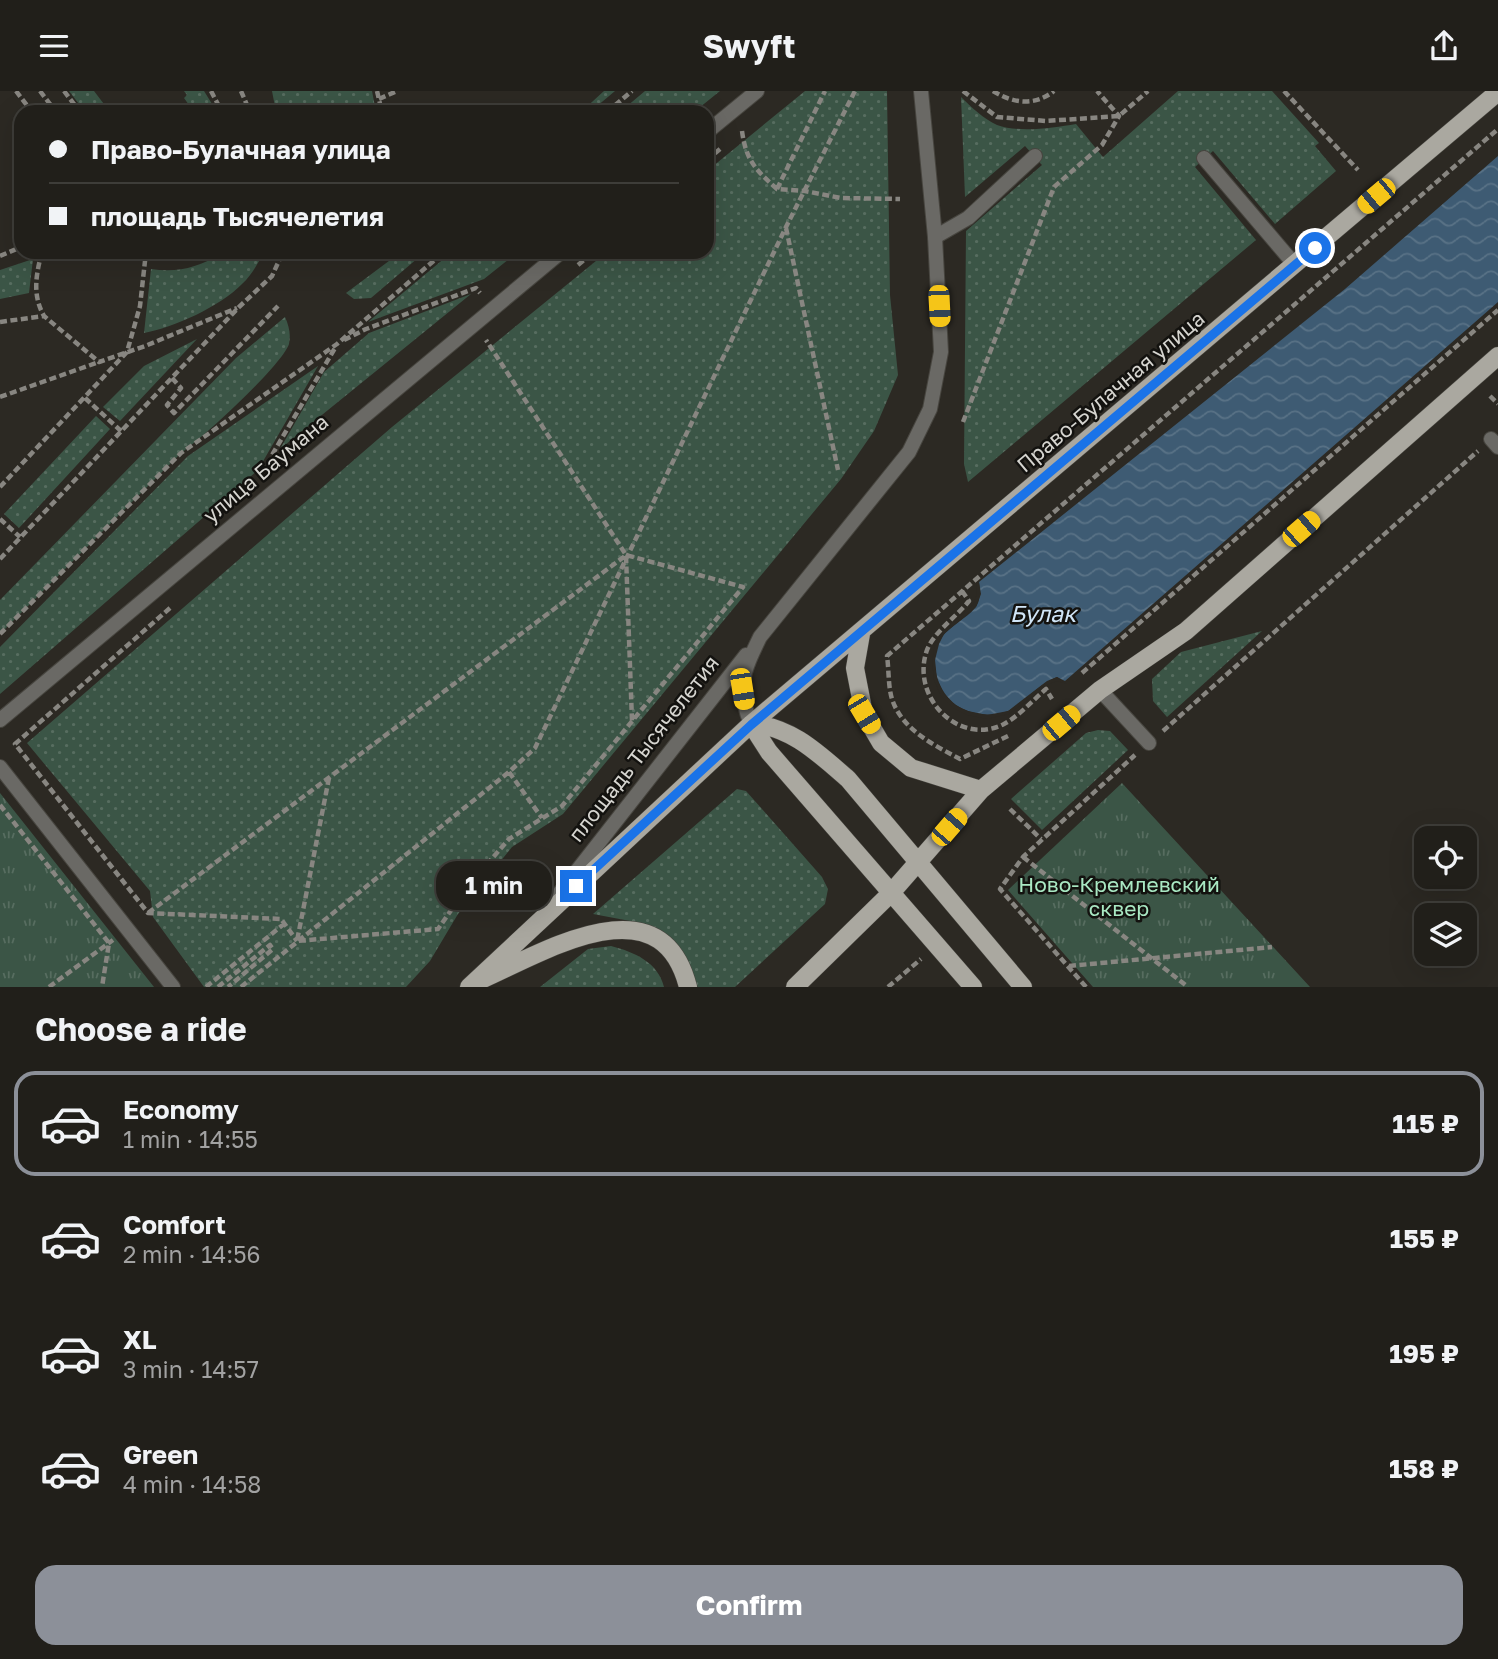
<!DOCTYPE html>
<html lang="en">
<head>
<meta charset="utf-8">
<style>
  :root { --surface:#211f1a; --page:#292723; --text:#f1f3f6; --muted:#a2a2a2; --line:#3e3d39; --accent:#8c9099 }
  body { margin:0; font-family:"Golos Text",sans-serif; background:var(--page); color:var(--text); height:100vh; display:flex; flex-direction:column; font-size:26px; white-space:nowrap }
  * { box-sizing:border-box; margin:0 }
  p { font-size:23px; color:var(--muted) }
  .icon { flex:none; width:38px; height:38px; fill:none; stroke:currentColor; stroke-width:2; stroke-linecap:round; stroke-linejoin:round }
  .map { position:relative; height:896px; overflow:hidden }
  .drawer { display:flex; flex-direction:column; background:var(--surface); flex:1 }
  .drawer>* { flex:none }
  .guide { position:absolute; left:14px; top:14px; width:700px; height:154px; border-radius:21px; box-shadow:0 7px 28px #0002,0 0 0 2px var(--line); display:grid; align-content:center; height:154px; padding:0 35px; background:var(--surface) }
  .buttons { position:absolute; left:1414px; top:735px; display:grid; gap:14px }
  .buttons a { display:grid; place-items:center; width:63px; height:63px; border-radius:14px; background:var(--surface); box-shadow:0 7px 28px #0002,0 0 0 2px var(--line); font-size:35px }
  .end { position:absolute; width:32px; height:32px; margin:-16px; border:9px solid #1a73e8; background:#fff; box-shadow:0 0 0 4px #fff }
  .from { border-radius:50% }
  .bubble { position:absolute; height:49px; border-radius:21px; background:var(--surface); box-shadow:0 7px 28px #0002,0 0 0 2px var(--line); font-size:23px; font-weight:700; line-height:49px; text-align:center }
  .car { position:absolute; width:21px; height:42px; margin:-21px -10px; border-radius:9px; box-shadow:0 0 5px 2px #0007; background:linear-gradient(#f5c518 24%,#345 0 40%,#f5c518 0 76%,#345 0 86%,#f5c518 0) }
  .guide b { display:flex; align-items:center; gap:24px; height:66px; font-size:26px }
  .guide b+b { border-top:2px solid var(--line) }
  .guide i { width:18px; height:18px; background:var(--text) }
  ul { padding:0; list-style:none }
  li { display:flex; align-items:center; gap:21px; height:105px; margin:0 14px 10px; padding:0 21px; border:4px solid transparent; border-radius:21px }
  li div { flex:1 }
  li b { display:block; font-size:26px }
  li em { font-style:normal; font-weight:700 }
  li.active { border-color:var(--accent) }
  li>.icon { width:63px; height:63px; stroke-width:1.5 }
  h2 { padding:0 35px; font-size:32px; line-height:84px }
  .cta { display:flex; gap:14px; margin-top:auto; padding:14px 35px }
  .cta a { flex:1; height:80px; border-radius:21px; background:var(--accent); color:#fff; font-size:28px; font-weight:700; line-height:80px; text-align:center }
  header { display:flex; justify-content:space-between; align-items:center; height:91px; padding:0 35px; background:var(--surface); font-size:32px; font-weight:700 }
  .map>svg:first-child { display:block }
  .grass { fill:url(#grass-dots) }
  .park { fill:url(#park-tufts) }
  .water { fill:url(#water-waves) }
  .pier { fill:#2c2923 }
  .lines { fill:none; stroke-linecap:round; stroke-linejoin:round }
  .service-casing { stroke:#47453f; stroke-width:16 }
  .minor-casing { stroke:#47453f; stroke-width:16 }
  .tertiary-casing { stroke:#47453f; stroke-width:16 }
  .primary-casing { stroke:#47453f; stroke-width:19 }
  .path { stroke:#888681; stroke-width:4.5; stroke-dasharray:7 3.5; stroke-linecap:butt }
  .service { stroke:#6a6965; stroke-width:14 }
  .minor { stroke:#6a6965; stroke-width:14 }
  .tertiary { stroke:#6a6965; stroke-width:14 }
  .primary { stroke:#aaa8a0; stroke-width:18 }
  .route { stroke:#1a73e8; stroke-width:9 }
  .labels { text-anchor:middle; stroke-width:5; stroke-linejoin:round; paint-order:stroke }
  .street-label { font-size:21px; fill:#d6d5d0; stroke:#13120f }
  .park-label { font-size:21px; fill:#a9e8c3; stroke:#13120f }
  .water-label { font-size:23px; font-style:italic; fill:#d0e5f7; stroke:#13120f }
</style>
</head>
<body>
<header><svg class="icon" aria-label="menu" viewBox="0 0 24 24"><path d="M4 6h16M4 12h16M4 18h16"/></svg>Swyft<svg class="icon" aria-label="share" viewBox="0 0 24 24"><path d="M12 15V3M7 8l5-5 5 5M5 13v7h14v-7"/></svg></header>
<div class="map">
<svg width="1498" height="896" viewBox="0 0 1498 896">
  <defs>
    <pattern id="grass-dots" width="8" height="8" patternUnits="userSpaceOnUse" patternTransform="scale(1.75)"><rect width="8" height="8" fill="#3b5546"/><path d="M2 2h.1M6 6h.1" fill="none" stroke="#576d60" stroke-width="1.8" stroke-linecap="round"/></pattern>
    <pattern id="park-tufts" width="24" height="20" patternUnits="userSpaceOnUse" patternTransform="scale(1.75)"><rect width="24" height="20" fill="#3b5546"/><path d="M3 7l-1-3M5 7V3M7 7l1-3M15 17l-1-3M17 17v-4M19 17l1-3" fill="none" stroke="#576d60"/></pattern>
    <pattern id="water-waves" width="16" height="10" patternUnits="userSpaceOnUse" patternTransform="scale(1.75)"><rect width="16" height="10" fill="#3e5b73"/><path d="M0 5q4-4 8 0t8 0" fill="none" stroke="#597286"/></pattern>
  </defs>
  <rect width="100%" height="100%" fill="#2c2923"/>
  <path class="grass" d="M69,0h25l16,21h-25z
    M184,0h20l13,21h-23l-10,-14 3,-3z
    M272,0h100l4,21h-100z
    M604,0h11l-25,21h-9z
    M645,0h75l-26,21h-74z
    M805,0h82l3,204 8,80 -24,56 -33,48 -278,335 -51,33 -54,67 -28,47 -24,26h-202l-51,-70 -3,-26 -123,-148 365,-316 215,-175h100v-81z
    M1178,0h94l47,52 -4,3 21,25 -61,53 -62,-73 -18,16 61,73 -288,242 -4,-18 2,-233 76,-66 -17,-19 -60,51 -4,-100c10,10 23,22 36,28 22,8 56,3 79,-1l27,33z
    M224,161h40c-6,11 -12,23 -22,32 -21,22 -69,44 -98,49l7,-64c28,4 49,-2 73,-17z
    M401,161h24l-54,46 -17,1 -8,-6z
    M452,161h66l-34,27 -116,43z
    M33,168l-4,34 -29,6v-29z
    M471,203l-191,155 44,-77 45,-39z
    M285,226c4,9 6,17 4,27 -7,21 -87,95 -108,109l-181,181v-34l236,-242z
    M197,248l-77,82 -17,-14 41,-41z
    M318,275l-60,104 -258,224v-47l188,-191z
    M96,325l14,13 -91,99 -15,-14z
    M1262,540l-95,86 -14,-16 -1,-22 29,-27z
    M1098,639l12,1 18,19 -86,80 -31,-31 75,-66z
    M737,698l9,2 76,86 6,12 -3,15 -90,83h-43l-29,-53 -17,-10 -53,-10z
    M611,855c23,6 47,16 53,41h-124l48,-38z"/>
  <path class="park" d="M1122,692l188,204h-217l-85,-97z
    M0,702l154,194h-154z"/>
  <path class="water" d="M1498,65v146l-433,379 -8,-4c-19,7 -31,25 -49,34 -12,5 -26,4 -37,1 -31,-8 -46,-49 -29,-75 9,-12 24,-18 33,-29 6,-7 5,-17 4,-26l366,-293z"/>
  <path class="pier" d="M976,489l3,2 2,12 -5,13 -32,27 -5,10 -4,16 2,19 7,15 11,11 13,6 19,4 21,-4 39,-30 10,-4 10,7 -10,-3 -8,3 -40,30 -22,5 -20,-4 -14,-7 -12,-12 -7,-16 -2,-19 3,-18 6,-11 32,-27 4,-11z"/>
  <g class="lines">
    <g class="service-casing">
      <path id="service" d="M1204,67l91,107
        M935,146l33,-19 67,-62
        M1491,348l7,8
        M1100,599l49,53"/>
    </g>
    <g class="minor-casing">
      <path id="minor" d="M707,41l50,-41
        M0,629l561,-468
        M0,676l173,220"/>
    </g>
    <g class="tertiary-casing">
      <path id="tertiary" d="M751,633c-15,-37 -8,-52 9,-87l149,-185 21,-43 11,-57 -6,-115 -14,-146
        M558,804l188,-240"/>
    </g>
    <g class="primary-casing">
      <path id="primary" d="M861,543l-6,34 9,46 17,29 30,25 70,22
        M751,633c40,2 68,30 97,55l175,208
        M751,633l18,28 204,235
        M483,888c63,-28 178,-99 205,8
        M469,896l282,-263 747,-632
        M795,896l96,-94 90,-103 119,-100 86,-59 312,-275"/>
    </g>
    <path class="path" d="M16,0l16,21
      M40,0l16,21
      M64,0l16,21
      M211,0l11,21
      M241,0l9,21
      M377,0l5,21
      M963,0l34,26 49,4 73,-5 29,-25
      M993,0c21,13 42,15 61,0
      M1284,0l74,79
      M379,8l18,-8
      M607,21l25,-21
      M742,40c4,30 14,39 35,58l28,2 36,7 59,1
      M707,69l13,-11
      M777,98l48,-98
      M786,137l52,242
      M42,161c-6,22 -10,43 2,64l55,46 46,-16 92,-38
      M0,165l21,-9
      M578,174l16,-13
      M0,231l44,-6
      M344,249l22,-11 110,-41 4,5
      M172,287l9,10 -14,17 7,8 104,-107
      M1490,305l8,8
      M0,306l99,-35
      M85,307l36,33
      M963,331l91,-235 48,-42 17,-29 -22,-25
      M278,372l-6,-8 63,-107
      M0,396l127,-135 13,-46 6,-54
      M0,428l20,18
      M626,465l6,165
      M0,468l239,-252 33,-31 11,-24
      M962,500l7,10c-13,16 -35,31 -42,49 -17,47 32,97 77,74 15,-8 29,-24 42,-35l6,10
      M170,517l-155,136 133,169 133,6 16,22
      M0,543l181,-181 156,-109 107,-92
      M1082,582l416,-363
      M1163,640l315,-280
      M1008,645l-48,23c-26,-14 -58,-29 -68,-60 -4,-13 -3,-29 -5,-43l611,-527
      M509,681l33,46
      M329,687l-32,163 141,-12 30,-43 41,-47 53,-33 181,-219 -117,-32 -140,-215
      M0,714l109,138 -7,44
      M1010,718l31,30
      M1023,766l165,130
      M148,822l477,-357
      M1069,875l203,-19
      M49,896l64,-47
      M206,896l78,-63
      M218,896l52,-42 3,4 -45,38
      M241,896l268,-215 26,-24 251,-521 69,-136
      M888,896l33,-28
      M1086,896l-86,-98 23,-32 112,-102"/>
    <use href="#service" class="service"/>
    <use href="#minor" class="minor"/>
    <use href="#tertiary" class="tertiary"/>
    <use href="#primary" class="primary"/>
  </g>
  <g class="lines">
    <path class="route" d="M576,795l175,-161 564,-477"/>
  </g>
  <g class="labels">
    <g class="street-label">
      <text transform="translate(1111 301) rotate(-40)" y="7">Право-Булачная улица</text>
      <text transform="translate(266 378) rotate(-40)" y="7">улица Баумана</text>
      <text transform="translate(644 658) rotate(-52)" y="7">площадь Тысячелетия</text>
    </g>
    <g class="park-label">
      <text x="1119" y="801">Ново-Кремлевский<tspan x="1119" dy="24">сквер</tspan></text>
    </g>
    <g class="water-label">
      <text x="1043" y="531">Булак</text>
    </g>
  </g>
</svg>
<div class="buttons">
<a><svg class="icon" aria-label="locate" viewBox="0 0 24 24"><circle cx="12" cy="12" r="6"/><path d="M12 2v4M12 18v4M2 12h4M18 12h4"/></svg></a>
<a><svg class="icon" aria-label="layers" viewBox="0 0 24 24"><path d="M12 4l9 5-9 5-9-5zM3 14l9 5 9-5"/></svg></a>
</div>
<i class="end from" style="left:1315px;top:157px"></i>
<i class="end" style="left:576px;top:795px"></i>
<div class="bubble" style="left:436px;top:770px;width:116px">1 min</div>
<i class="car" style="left:1376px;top:105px;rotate:230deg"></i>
<i class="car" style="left:939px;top:215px;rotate:177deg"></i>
<i class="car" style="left:1301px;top:438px;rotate:49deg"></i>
<i class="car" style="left:742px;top:598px;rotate:171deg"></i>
<i class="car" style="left:864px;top:623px;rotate:149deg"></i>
<i class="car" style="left:1061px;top:632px;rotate:50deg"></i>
<i class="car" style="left:949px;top:736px;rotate:41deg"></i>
<div class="guide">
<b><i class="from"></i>Право-Булачная улица</b>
<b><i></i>площадь Тысячелетия</b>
</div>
</div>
<section class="drawer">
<h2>Choose a ride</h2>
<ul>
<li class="active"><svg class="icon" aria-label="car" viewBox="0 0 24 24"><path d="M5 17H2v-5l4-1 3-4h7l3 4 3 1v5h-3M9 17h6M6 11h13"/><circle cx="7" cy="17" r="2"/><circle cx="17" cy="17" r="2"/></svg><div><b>Economy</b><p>1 min · 14:55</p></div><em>115 ₽</em></li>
<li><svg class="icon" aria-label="car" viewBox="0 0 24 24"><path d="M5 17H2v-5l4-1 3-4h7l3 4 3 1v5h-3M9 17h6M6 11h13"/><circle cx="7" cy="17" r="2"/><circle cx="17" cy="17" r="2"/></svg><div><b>Comfort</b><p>2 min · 14:56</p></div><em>155 ₽</em></li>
<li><svg class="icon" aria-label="car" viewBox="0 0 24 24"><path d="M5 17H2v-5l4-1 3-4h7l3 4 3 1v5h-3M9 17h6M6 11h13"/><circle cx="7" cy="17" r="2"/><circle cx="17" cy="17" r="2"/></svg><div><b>XL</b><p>3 min · 14:57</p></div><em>195 ₽</em></li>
<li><svg class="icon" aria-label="car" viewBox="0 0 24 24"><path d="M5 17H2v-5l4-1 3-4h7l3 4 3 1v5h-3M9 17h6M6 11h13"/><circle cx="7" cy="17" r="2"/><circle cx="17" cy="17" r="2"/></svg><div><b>Green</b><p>4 min · 14:58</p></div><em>158 ₽</em></li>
</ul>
<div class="cta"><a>Confirm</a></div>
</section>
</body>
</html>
